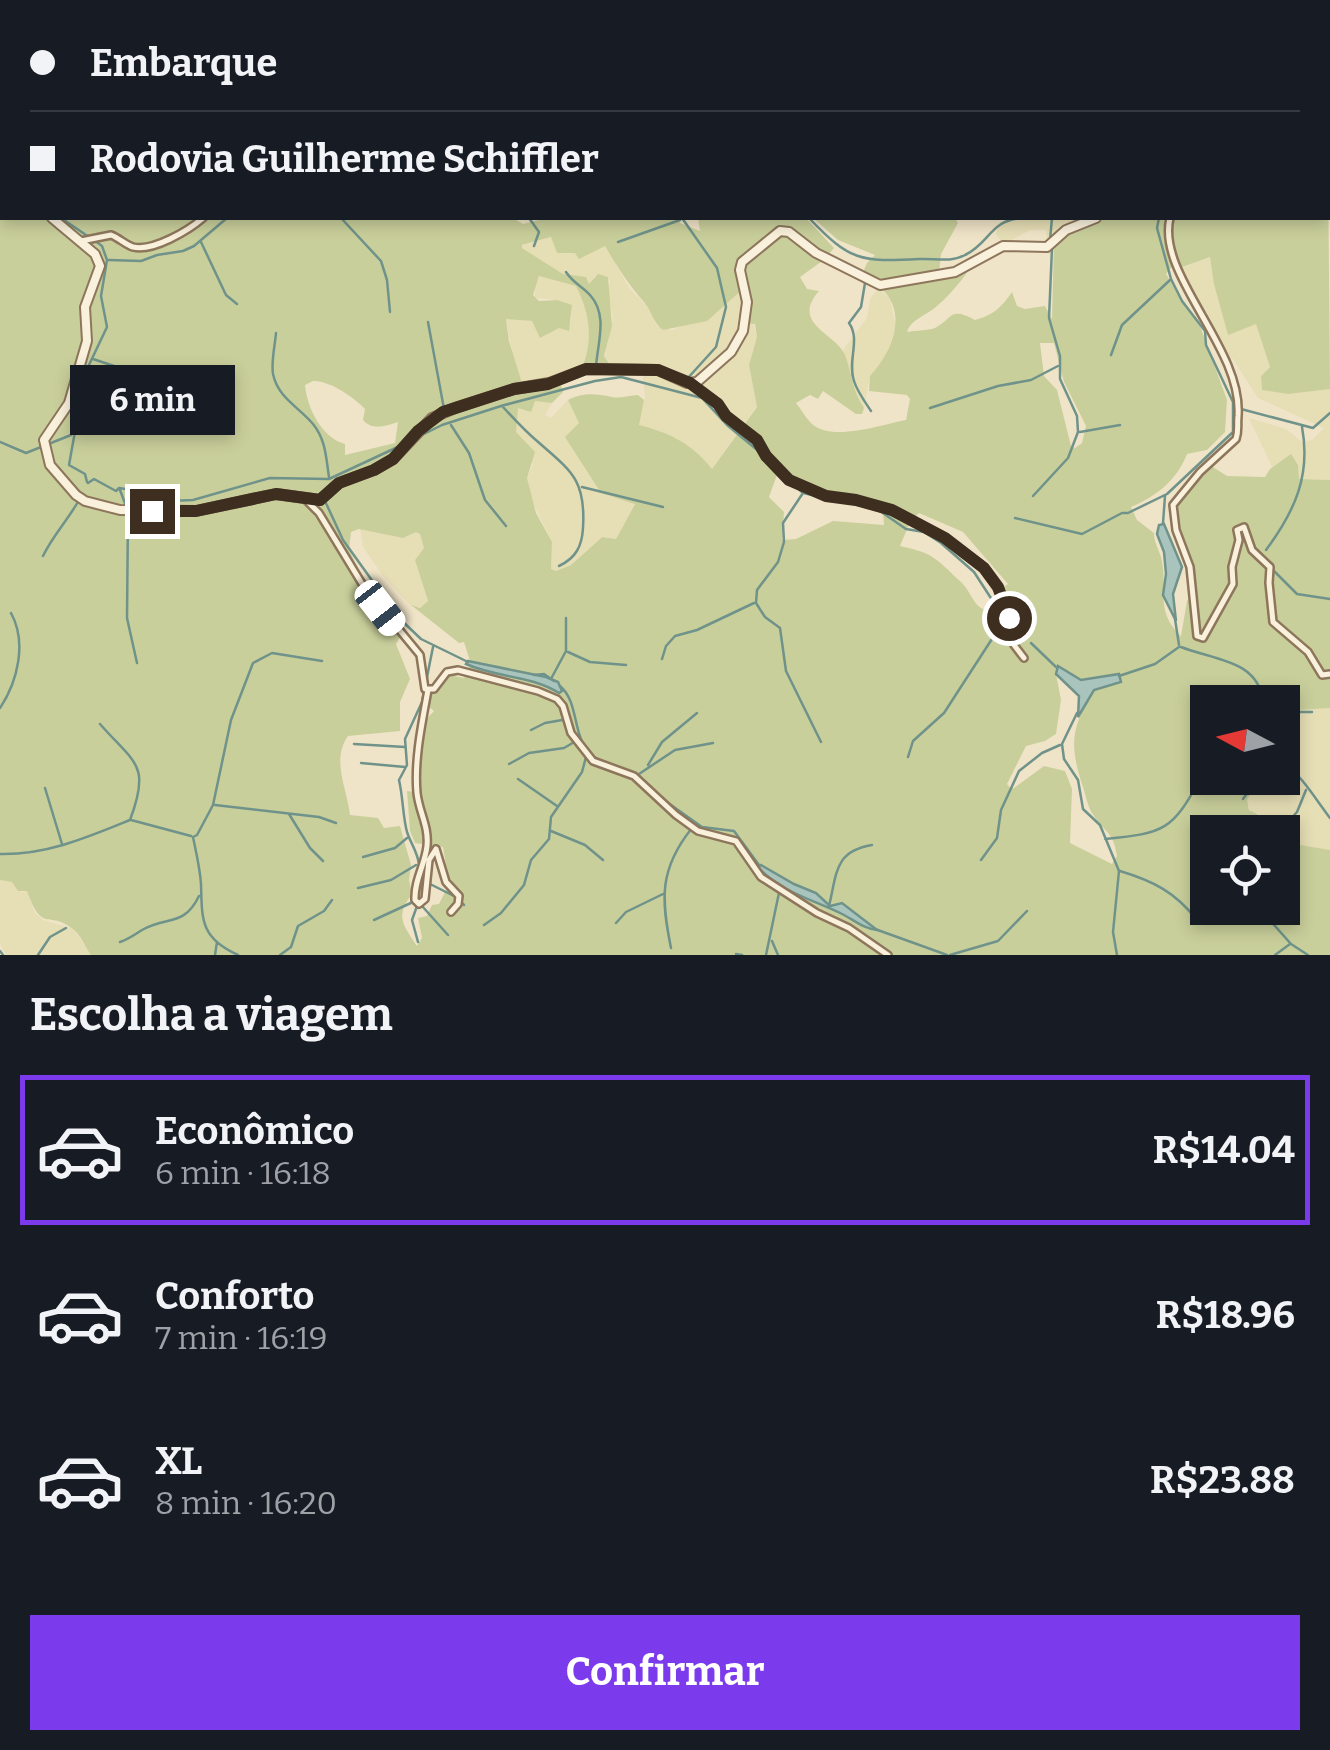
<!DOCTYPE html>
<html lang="pt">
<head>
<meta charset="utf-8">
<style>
  :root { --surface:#171b24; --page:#242831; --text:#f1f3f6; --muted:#9ea1a6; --line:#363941; --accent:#7c3aed }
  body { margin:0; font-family:Bitter,serif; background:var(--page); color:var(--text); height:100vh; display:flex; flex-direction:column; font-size:38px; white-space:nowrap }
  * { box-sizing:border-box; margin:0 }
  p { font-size:32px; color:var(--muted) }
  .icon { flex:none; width:55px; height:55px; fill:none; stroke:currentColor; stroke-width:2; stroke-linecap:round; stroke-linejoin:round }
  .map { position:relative; height:955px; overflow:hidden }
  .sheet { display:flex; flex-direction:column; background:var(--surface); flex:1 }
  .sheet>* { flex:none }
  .guide { position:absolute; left:0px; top:0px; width:1330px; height:220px; box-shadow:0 5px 15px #0003; display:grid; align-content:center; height:220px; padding:0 30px; background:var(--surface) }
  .needle { width:65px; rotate:277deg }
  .controls { position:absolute; left:1190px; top:685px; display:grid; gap:20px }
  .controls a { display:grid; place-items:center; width:110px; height:110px; border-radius:0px; background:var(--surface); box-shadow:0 5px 15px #0003; font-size:50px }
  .end { position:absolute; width:45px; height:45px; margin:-22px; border:12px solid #3d2e20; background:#fff; box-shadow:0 0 0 5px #fff }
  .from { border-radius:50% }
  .bubble { position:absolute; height:70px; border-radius:0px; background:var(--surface); box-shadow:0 5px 15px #0003; font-size:32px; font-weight:700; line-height:70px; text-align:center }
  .car { position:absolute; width:30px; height:60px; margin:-30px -15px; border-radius:12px; box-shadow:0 0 8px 2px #0007; background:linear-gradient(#fff 24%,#345 0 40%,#fff 0 76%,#345 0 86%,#fff 0) }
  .guide b { display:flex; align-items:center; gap:35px; height:95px; font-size:38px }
  .guide b+b { border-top:2px solid var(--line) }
  .guide i { width:25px; height:25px; background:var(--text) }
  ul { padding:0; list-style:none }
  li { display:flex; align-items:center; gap:30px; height:150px; margin:0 20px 15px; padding:0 10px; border:5px solid transparent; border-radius:0px }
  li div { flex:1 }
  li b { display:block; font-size:38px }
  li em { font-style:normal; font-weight:700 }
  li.active { border-color:var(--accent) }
  li>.icon { width:90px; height:90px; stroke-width:1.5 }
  h2 { padding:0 30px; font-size:45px; line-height:120px }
  .button { display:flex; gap:20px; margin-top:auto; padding:20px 30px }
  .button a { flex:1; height:115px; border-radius:0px; background:var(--accent); color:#fff; font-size:40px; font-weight:700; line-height:115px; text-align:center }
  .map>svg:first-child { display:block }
  .farmland { fill:#e6deb5 }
  .green { fill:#c9cf9b; fill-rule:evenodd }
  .water { fill:#a9c4bc; stroke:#6f938a; stroke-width:2.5 }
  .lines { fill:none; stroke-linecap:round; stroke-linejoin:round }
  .stream { stroke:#6f938a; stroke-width:2.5 }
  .minor-casing { stroke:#8d765c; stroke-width:10 }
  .tertiary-casing { stroke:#8d765c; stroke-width:12 }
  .minor { stroke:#faf1dc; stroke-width:5 }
  .tertiary { stroke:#faf1dc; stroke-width:8 }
  .route { stroke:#3d2e20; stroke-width:12 }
</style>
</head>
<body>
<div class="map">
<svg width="1330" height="955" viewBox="0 0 1330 955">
  <rect width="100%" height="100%" fill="#f0e4c8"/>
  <path class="farmland" d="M1017,218h79l-49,27 -1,-15h-16l-22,12 -8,-2 -4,-6 4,-12z
    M552,237l4,14 49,-5 25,43 16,16 11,21 15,4 5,-2 54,-28 12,-12 14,49 -8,28 8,41 -46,64 -47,-37 -26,-8 7,-28 -3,-27 -31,-3 -7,-6 9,-44 -5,-23 2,-14 -4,-4h-11l-6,10 -7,-8 -19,-4 -41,-26 -1,-2z
    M1210,257l16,68 30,-2 14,44 -9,9 1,14 26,4 42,-5v91l-31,-1 -1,-14 -7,-10 -19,12 -23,-49 37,11 16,13 10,-2 12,-12 -66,-30 -25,-39h-8l-43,-92z
    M540,276l37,10 11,26 4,24 -11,34 -62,17 -13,-68 26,2 9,17 18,-11 9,4 3,-10 1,-15 -15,-6 -22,-2v-12z
    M878,288l12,11 6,28 -15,42 -11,7 -6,32 -8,-11 -13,-47 24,-32 3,-19z
    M568,400l12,23 8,49 13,21 34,10 -19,36 -15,-2 -30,28 -15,6 -5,-2 1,-27 -21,-43 -4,-21 6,-14 -17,-32 1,-24 18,-7 17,2 -7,12 6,3z
    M360,529l42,9 14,-7 4,3 4,14 -9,12 13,42 -9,6 -8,-2 -28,-30 -20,-29z
    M1330,708v142l-47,-8 -1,-10h-15l1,-12 -5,-5 -12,-3 -5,-11 13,-23h23l1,-67z
    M0,880l12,2 9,10 6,-1 8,22 8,7 31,9 17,26h-85l-6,-11z"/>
  <path class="green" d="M0,0h334l-332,2v79z
    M664,0h512l-509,2z
    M1328,162l2,227 -42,5 -26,-4 -1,-14 9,-9 -14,-43 -28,11 -14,-51 -4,-27 -28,10 -5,-7 -11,14 34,52 27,74 -2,32 -18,18 -20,4c-10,26 -30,42 -56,53l6,13 17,13c0,9 4,15 7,24 8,30 -8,53 20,79l6,-35 4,-6 -2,-31 -10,-24 -6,-37 35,-39 19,12 38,1 5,-8 21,-15 7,11 1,14 31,1v228l-47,3 -1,-9h-74v76h51l-12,22 2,10 19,10 -1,12h-59v76h74l1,-66 47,8v105h-1239c-6,-8 -10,-20 -18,-26 -26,-20 -30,6 -46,-38h-9l-6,-9 -12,-2v-709l2,47h511l10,6 24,-6h132l1,5 20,8 -2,-13h108l28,30 -9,11 -25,18 7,12 12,2c-29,33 17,42 26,64 7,18 7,36 19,53l-2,6h-6l-33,-23 -5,8 -8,-4 -14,8c5,6 9,14 15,20 20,20 72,1 95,-3l4,-21 -3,-4 -38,-4 1,-15c18,-19 36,-54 18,-80 -6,-9 -18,-14 -27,-19l6,-14 8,-8 -37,-15 -25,-22h142l3,5 -17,31 -2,20 34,-10c-11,16 -22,30 -36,42 -11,10 -26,13 -30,26 8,-2 20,-1 28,-4 18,-9 14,-22 40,-8 18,-5 26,-12 37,-28l5,14 8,3 20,-3 7,13 2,-79 42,-22h232zM551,237l6,16h18l4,6 26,-13c12,21 24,39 39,56 8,10 9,21 19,28l44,-9 36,-32 3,21 -3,13 12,1 2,13 -8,28 8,42 -45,62c-20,-25 -41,-36 -73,-44l5,-25 -6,-5c-8,0 -19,4 -26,2 -17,-3 -28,-5 -44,3l11,23 -14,14 36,56 34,11 -19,35 -14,-2 -31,28 -15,6 -5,-2 1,-27 -16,-29 -9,-35 8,-26 -19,-20 2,-24 13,4 4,-11 17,2 11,-11 -4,-13 -40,7 2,-6 -12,-39 -3,-22 26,2 8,17 19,-10 10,3 3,-26 -15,-5 -18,1 -6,-6 6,-19 37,10c14,28 18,54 5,84l30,-3 -7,-11 8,-30 -4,-49 -10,-3 -9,10 -3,-7 -23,-3 -41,-26v-3zM1040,343h14l10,39 22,44 -4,17 -7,5 -4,-2 -14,-56 -13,-14zM313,381c16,-1 42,17 52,28l-2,11c10,11 22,6 35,2l-3,21 -50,12v-11c-23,-6 -38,-36 -40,-59zM778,472l43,21 52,11 10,8 1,13 -51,-4 -37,18 -14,1 2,-28 -15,-15zM919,513l44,19 45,52 -9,6 2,15 -4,6c-23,2 -22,-14 -35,-28 -7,-6 -16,-16 -24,-22 -10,-9 -25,-12 -38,-15l10,-24zM359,529l44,9 13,-6 4,2 4,14 -9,12 13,41 -8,7 -9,-3 48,38 5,-1 6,19 91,25 -2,7 -17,-11 -72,-16 -6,12 -20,-4 -19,30 9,7 -13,14 -6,67 -8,-1 3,40 5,12 28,4 6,37 -10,20 -7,1 -5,11 -9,2 4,20 -5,8c-16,-23 -21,-31 -5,-52l-3,-14 2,-15 -11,-39 -16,2 -6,-10 -28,-3c-3,-27 -19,-55 -2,-79l52,-5v-29l10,-23 -14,-35 6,-10 -17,-38 -14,-8 -11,-15 -11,-24 2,-17zM1060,667c24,24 35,5 61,8l-1,7 -27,8c-22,39 -24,55 -10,97 3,9 5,22 11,29 12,18 19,15 23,40l-5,8 -42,-21 2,-54 -7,-18 -21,-5 -30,22 -3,1 -4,-5 19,-38 19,-5 11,-7 5,-34 -5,-26zM761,865l33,20 22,8 14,13 12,-3 35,26 -2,2c-13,-4 -23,-12 -35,-18 -27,-12 -63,-22 -82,-47z"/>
  <path class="water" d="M1164,524l18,43 -9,27 3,27 -13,-26 3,-21 -2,-22 -7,-18 2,-9z
    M468,661l78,16 12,5 4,9 -3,2c-29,-18 -62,-15 -93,-29z
    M1058,666l23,14 38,-6 2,8 -27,8 -16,27 1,-21 -23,-22z
    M761,865l33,19 22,9 14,13 12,-3 35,27c-13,-1 -23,-10 -35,-16 -28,-14 -62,-22 -84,-47z"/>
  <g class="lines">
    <path class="stream" d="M538,0l2,2
      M595,0l2,2
      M825,0l2,2
      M240,2l1,-2
      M640,2v-2
      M851,2l2,-2
      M1328,110l2,-2
      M0,156l2,1
      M61,218l28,19
      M341,218l40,43 6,19 3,32
      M529,218l10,14 -5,14
      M682,218l35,50 9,39 -10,40 -29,32
      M809,218c41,43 51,44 110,41 16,-1 31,4 46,-4 25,-12 25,-35 57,-37
      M1050,240l2,-22
      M201,242l25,53 11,9
      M618,242l62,-22
      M109,260l32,1 16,-6 26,-4 11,-5 33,-28
      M566,272c7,11 16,14 24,23 18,20 8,46 6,71
      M865,283l-4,24 -12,16c12,17 -2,37 5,58 3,10 11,21 17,30
      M428,322l16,87
      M276,333c-1,13 -5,28 -3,41 5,24 26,33 40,50 13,16 13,34 16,53
      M1111,355l11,-30 48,-45
      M93,359l63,21 32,-7 44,5
      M503,407c11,12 22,24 34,34 34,30 49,38 46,87 -1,18 -7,30 -24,38
      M930,408l68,-22 33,-6 27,-14
      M1241,409l72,19 17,-15
      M451,425l18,28 16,47 21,26
      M1080,432l40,-7
      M420,436l22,-11 59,-19 94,-25 26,-4 81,21 25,27 35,29
      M0,442l26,11 15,-6
      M46,445l25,-10
      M770,464l33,29 74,16 29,20 18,3 17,11 33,29 24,37 3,16 -57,88 -31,28 -5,16
      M87,482l-2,-8 -16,-9 12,-67 -2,-12 28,-59 -6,-31 6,-36 -5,-14 -8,-6
      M88,483l6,-4 22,12 3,-3 32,5 19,8 23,-1 77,-22 59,1 73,-34
      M582,487l81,20
      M120,490l6,16
      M803,493l-20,30 1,19 -6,20 -21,28 -1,13 9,14 15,11 6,43 35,71
      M1033,496l35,-38 10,-26 -1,-16 -17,-37v-23l-11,-38 3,-70
      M325,501l18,39 56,78 22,21 47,23
      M128,513l-1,105 10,45
      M1015,518l67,16 40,-21h6l39,-19 66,-62v-30l-27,-57 -1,-14 -23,-30 -11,-22 -14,-51 2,-10
      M1163,523l2,-27
      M1266,550c29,-39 45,-75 36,-123
      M43,556c10,-21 25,-36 36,-56
      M1273,570l24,24 33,5
      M1175,619l4,26
      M1031,643l25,24
      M1181,647c33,13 78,13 82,55
      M568,652l22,10 36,3
      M662,659l4,-13 9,-10 22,-6 57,-27
      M534,675l10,-1 10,7
      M1119,676l36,-12 24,-17
      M552,677l14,-26v-33
      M560,686c19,16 12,48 29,66 15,17 39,12 61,36
      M0,708c18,-27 27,-66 11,-95
      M1282,712h30
      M1077,713l-15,31 2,15 14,21 5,29 17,16 19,46 -6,61 4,23
      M531,730l14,-7 23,-4
      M354,744l51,3
      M1282,761c21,16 32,36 48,57
      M361,763l44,4
      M509,764l20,-11 35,-5 12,-7
      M648,765l14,-23 35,-29
      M639,774l36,-24 38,-7
      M518,779l39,27
      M45,788l17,56
      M1243,799l15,-21
      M664,800l38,27 32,4 25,34
      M215,805l104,12 17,6
      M289,814l21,34 13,13
      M131,820l60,16
      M551,831l34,14 18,15
      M1279,832l18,-20 9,-22
      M1105,839c60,-6 67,-8 97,-63
      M0,854c47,1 88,-17 130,-34 21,-56 5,-56 -30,-96
      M363,857l32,-9 12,-10
      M981,860l16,-22 4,-28 18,-39 23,-18 18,-8
      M419,864c-2,-13 -8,-20 -12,-32 -4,-14 -4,-35 -8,-52l8,-15 -2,-26 17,-37 11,-55
      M1120,871c33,10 55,21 76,48
      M430,884l26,13
      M358,888l33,-8 25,-15
      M418,901l2,-26
      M461,902l3,3
      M417,906l-5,14 6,22
      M422,906l26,29
      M829,906c8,-32 5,-55 43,-61
      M1259,908l32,36 17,11
      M374,920l39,-18
      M616,923l10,-11 37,-18
      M484,925l17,-12 23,-28 7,-25 18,-21 2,-22 31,-45 4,-15
      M875,929l72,26
      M772,941l6,14
      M120,942c9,-3 14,-7 22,-12 25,-14 42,-3 57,-34
      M671,948c-10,-49 -12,-79 21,-120
      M0,951l3,4
      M736,954l6,1
      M38,955l12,-18 16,-9
      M215,955l2,-13
      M238,955c-38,-17 -36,-36 -37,-71 -1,-16 -5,-32 -8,-47l4,-2 16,-30 18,-85 22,-57 19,-10 50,8
      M280,955l11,-8 7,-21 26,-15 8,-11
      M766,955l14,-67
      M950,955l48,-14 29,-30
      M1275,955l15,-11"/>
    <g class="minor-casing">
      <path id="minor" d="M1328,88l2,-1
        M1328,171h2
        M1170,218c-14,57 73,130 68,198 -1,9 1,14 -2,23l-36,33 -27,33 3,25 14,37 7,69 6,2 30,-54 -1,-17 7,-27 -2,-10 7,-3 8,23 18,17 -1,16 4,39 35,30 14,23 8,-1
        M81,241l30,-6c8,3 15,10 22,12 20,5 56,-17 70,-29
        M693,385l25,18 8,13 31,24 9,16 23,24 37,16 30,4 36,11 53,27 35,26 21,29 13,52 10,13
        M306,500l13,13 45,74 56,68 5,34h9l13,-17 11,-2 80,21 19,8 6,7 8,27 22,28 41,15 42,39 22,16 38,10 25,36 56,36 32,15 39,27
        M428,690c-6,33 -14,70 -11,103 2,19 12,33 10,53 -2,19 -13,34 -12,54l4,4 6,-5 4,-39 7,-11 10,33 13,14 -1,8 -7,8"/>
    </g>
    <g class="tertiary-casing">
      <path id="tertiary" d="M1328,140l2,-1
        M0,149l2,2
        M52,218l43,36 5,12 -15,41 2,34 -18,62 -25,37 6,25 26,30 9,6 35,9 76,1 80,-17 44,6 19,-17 35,-13 19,-11 39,-41 23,-10 59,-19 35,-6 37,-14 72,1 29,13 10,-1 34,-30 12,-21 4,-29 -7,-32 2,-8 38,-31 9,1 27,21 64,32 75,-13 48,-26 44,1 19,-17 30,-12"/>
    </g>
    <use href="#minor" class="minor"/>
    <use href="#tertiary" class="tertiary"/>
  </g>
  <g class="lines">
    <path class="route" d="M152,511h44l80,-17 44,6 19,-17 35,-13 19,-11 25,-28 25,-19 71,-23 34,-5 38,-15 72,1 32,13 28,21 8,12 31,24 9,16 23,24 37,16 30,4 36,10 53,28 39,30 14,19 11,31"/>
  </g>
</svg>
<div class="controls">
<a><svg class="needle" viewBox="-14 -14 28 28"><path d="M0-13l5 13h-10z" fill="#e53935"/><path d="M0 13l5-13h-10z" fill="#9ea1a6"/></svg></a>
<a><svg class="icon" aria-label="locate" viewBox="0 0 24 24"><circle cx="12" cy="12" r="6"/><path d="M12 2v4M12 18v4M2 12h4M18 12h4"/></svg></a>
</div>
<i class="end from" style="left:1009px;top:618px"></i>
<i class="end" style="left:152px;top:511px"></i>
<div class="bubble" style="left:70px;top:365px;width:165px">6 min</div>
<i class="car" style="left:380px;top:608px;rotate:142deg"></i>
<div class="guide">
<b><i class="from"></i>Embarque</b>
<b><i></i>Rodovia Guilherme Schiffler</b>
</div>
</div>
<section class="sheet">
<h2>Escolha a viagem</h2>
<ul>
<li class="active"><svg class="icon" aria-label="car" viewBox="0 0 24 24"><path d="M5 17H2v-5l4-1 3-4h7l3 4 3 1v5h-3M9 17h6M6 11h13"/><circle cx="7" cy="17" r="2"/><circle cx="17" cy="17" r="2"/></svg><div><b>Econômico</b><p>6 min · 16:18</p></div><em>R$14.04</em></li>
<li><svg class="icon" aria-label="car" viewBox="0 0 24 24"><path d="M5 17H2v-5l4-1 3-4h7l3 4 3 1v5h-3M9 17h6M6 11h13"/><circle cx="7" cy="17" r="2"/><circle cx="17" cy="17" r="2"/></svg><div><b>Conforto</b><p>7 min · 16:19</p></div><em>R$18.96</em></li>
<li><svg class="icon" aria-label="car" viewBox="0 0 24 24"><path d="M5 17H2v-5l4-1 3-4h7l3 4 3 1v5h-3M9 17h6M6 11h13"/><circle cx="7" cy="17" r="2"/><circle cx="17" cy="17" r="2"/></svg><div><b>XL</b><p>8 min · 16:20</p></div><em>R$23.88</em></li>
</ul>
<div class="button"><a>Confirmar</a></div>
</section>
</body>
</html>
